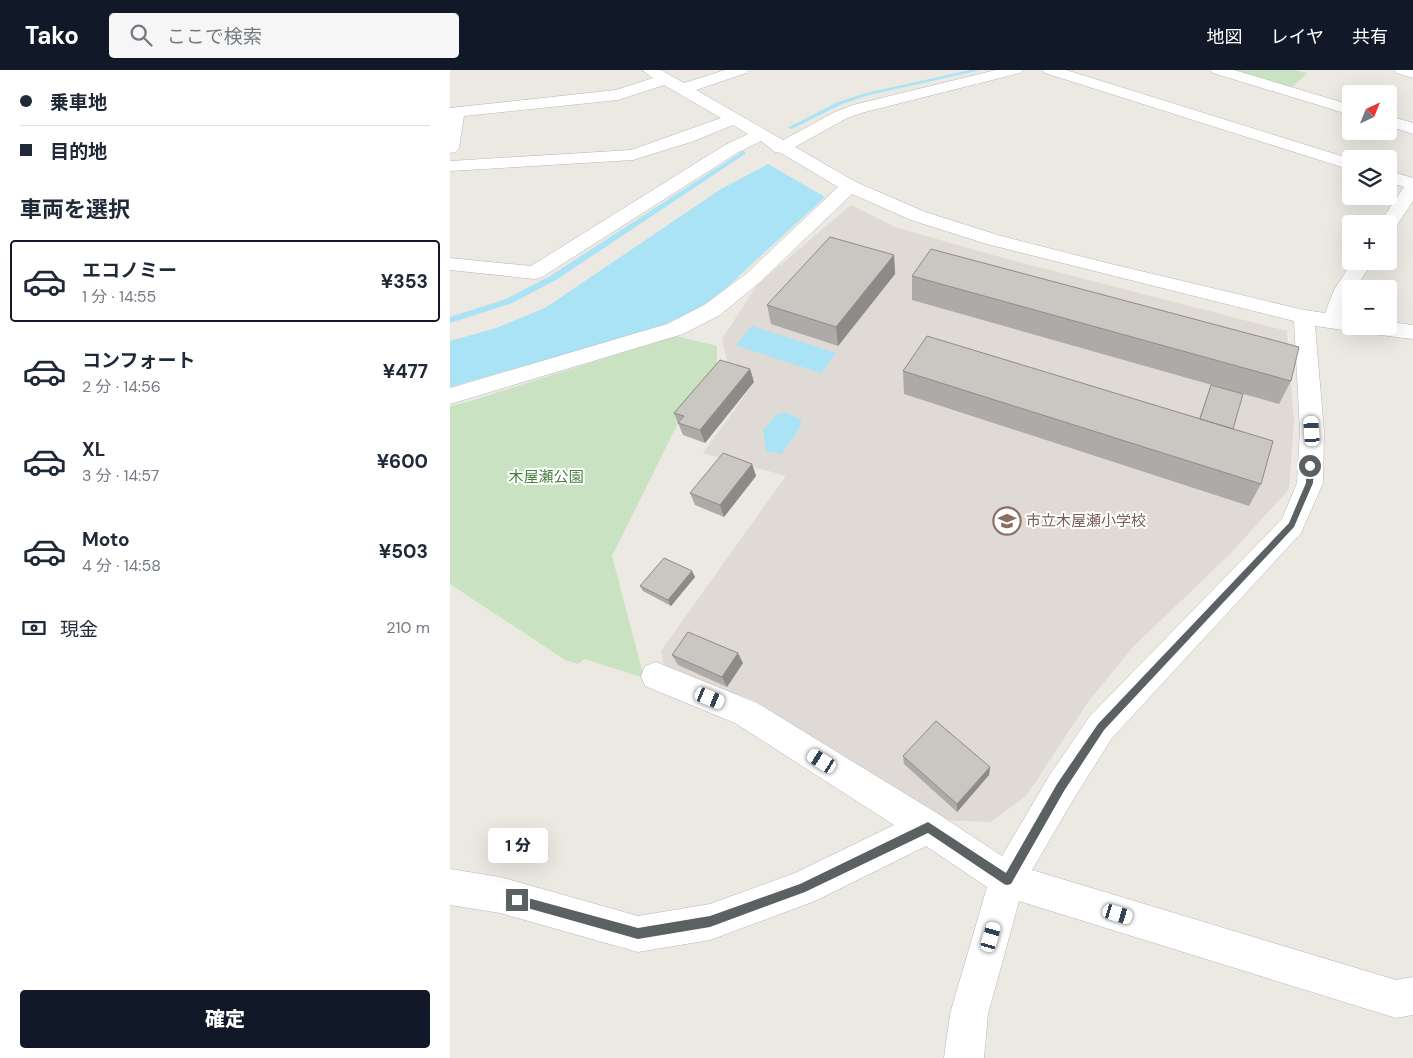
<!DOCTYPE html>
<html lang="ja">
<head>
<meta charset="utf-8">
<style>
  :root { --surface:#fff; --page:#f6f6f7; --text:#1f2937; --muted:#747a83; --line:#e0e1e3; --accent:#111827 }
  body { margin:0; font-family:"DM Sans","Noto Sans JP",sans-serif; background:var(--page); color:var(--text); height:100vh; display:flex; flex-direction:column; font-size:19px; white-space:nowrap }
  * { box-sizing:border-box; margin:0 }
  p { font-size:16px; color:var(--muted) }
  .icon { flex:none; width:28px; height:28px; fill:none; stroke:currentColor; stroke-width:2; stroke-linecap:round; stroke-linejoin:round }
  .map { position:relative; flex:1; overflow:hidden }
  .drawer { display:flex; flex-direction:column; background:var(--surface); width:450px }
  .drawer>* { flex:none }
  .top-card { display:grid; align-content:center; height:110px; padding:0 20px; background:var(--surface) }
  .needle { width:32px; rotate:43deg }
  .tools { position:absolute; left:892px; top:15px; display:grid; gap:10px }
  .tools a { display:grid; place-items:center; width:55px; height:55px; border-radius:5px; background:var(--surface); box-shadow:0 5px 20px #0002; font-size:25px }
  .end { position:absolute; width:22px; height:22px; margin:-11px; border:6px solid #5b6062; background:#fff; box-shadow:0 0 0 2px #fff }
  .from { border-radius:50% }
  .bubble { position:absolute; height:35px; border-radius:5px; background:var(--surface); box-shadow:0 5px 20px #0002; font-size:16px; font-weight:800; line-height:35px; text-align:center }
  .car { position:absolute; width:15px; height:30px; margin:-15px -8px; border-radius:6px; box-shadow:0 0 4px 1px #0007; background:linear-gradient(#fff 24%,#345 0 40%,#fff 0 76%,#345 0 86%,#fff 0) }
  .top-card b { display:flex; align-items:center; gap:18px; height:48px; font-size:19px }
  .top-card b+b { border-top:1px solid var(--line) }
  .top-card i { width:12px; height:12px; background:var(--text) }
  ul { padding:0; list-style:none }
  li { display:flex; align-items:center; gap:15px; height:82px; margin:0 10px 8px; padding:0 10px; border:2px solid transparent; border-radius:5px }
  li div { flex:1 }
  li b { display:block; font-size:19px }
  li em { font-style:normal; font-weight:800 }
  li.active { border-color:var(--accent) }
  li>.icon { width:45px; height:45px; stroke-width:1.5 }
  h2 { padding:0 20px; font-size:22px; line-height:60px }
  .pay { display:flex; align-items:center; gap:12px; height:55px; padding:0 20px; font-size:19px }
  .pay p { margin-inline-start:auto }
  .cta { display:flex; gap:10px; margin-top:auto; padding:10px 20px }
  .cta a { flex:1; height:58px; border-radius:5px; background:var(--accent); color:#fff; font-size:20px; font-weight:800; line-height:58px; text-align:center }
  header { display:flex; align-items:center; gap:30px; box-sizing:border-box; height:70px; padding:0 25px; background:var(--accent); color:#fff }
  header strong { font-size:24px }
  nav { display:flex; gap:28px; margin-inline-start:auto; font-size:18px }
  .search { width:350px; height:45px; background:var(--page); display:flex; align-items:center; gap:12px; box-sizing:border-box; padding:0 18px; border-radius:5px; color:var(--muted); font-size:19px }
  main { display:flex; flex:1; min-height:0 }
  .map>svg:first-child { display:block }
  .education { fill:#dfdad5 }
  .green { fill:#c8e2c2 }
  .water { fill:#aae3f6 }
  .lines { fill:none; stroke-linecap:round; stroke-linejoin:round }
  .stream { fill:#aae3f6; fill-rule:evenodd }
  .minor-casing { stroke:#b4b6b9; stroke-width:1 }
  .minor { fill:#fff; fill-rule:evenodd }
  .wall { fill:#aeaaa7 }
  .shaded-wall { fill:#8d8b88 }
  .building { fill:#cac6c2; stroke:#8d8b88 }
  .route { fill:#5b6062 }
  .labels { text-anchor:middle; stroke-width:4; stroke-linejoin:round; paint-order:stroke }
  .park-label { font-size:15px; fill:#477f3d; stroke:#fff }
  .education-label { font-size:15px; fill:#785e54; stroke:#fff; text-anchor:start }
</style>
</head>
<body>
<header>
<strong>Tako</strong>
<div class="search"><svg class="icon" aria-label="search" viewBox="0 0 24 24"><circle cx="10" cy="10" r="6"/><path d="M15 15l6 6"/></svg>ここで検索</div>
<nav><a>地図</a><a>レイヤ</a><a>共有</a></nav>
</header>
<main>
<section class="drawer">
<div class="top-card">
<b><i class="from"></i>乗車地</b>
<b><i></i>目的地</b>
</div>
<h2>車両を選択</h2>
<ul>
<li class="active"><svg class="icon" aria-label="car" viewBox="0 0 24 24"><path d="M5 17H2v-5l4-1 3-4h7l3 4 3 1v5h-3M9 17h6M6 11h13"/><circle cx="7" cy="17" r="2"/><circle cx="17" cy="17" r="2"/></svg><div><b>エコノミー</b><p>1 分 · 14:55</p></div><em>¥353</em></li>
<li><svg class="icon" aria-label="car" viewBox="0 0 24 24"><path d="M5 17H2v-5l4-1 3-4h7l3 4 3 1v5h-3M9 17h6M6 11h13"/><circle cx="7" cy="17" r="2"/><circle cx="17" cy="17" r="2"/></svg><div><b>コンフォート</b><p>2 分 · 14:56</p></div><em>¥477</em></li>
<li><svg class="icon" aria-label="car" viewBox="0 0 24 24"><path d="M5 17H2v-5l4-1 3-4h7l3 4 3 1v5h-3M9 17h6M6 11h13"/><circle cx="7" cy="17" r="2"/><circle cx="17" cy="17" r="2"/></svg><div><b>XL</b><p>3 分 · 14:57</p></div><em>¥600</em></li>
<li><svg class="icon" aria-label="car" viewBox="0 0 24 24"><path d="M5 17H2v-5l4-1 3-4h7l3 4 3 1v5h-3M9 17h6M6 11h13"/><circle cx="7" cy="17" r="2"/><circle cx="17" cy="17" r="2"/></svg><div><b>Moto</b><p>4 分 · 14:58</p></div><em>¥503</em></li>
</ul>
<div class="pay"><svg class="icon" aria-label="cash" viewBox="0 0 24 24"><path d="M3 7h18v10H3z"/><circle cx="12" cy="12" r="2"/></svg>現金<p>210 m</p></div>
<div class="cta"><a>確定</a></div>
</section>
<div class="map">
<svg width="963" height="988" viewBox="0 0 963 988">
  <rect width="100%" height="100%" fill="#ece9e3"/>
  <path class="education" d="M401,135l44,22 101,29 291,75 7,91 -5,67 -58,64 -98,94 -45,55 -61,93 -36,27 -50,-2 -187,-120 -89,-30 -4,-19 125,-175 -83,-23 53,-73 -27,-10 -7,-31 35,-54z"/>
  <path class="green" d="M783,0h62l12,3 -16,15z
    M226,266l41,10v21l-29,36 -76,153 32,122 -59,-19 -7,5 -13,-4 -115,-76v-178l17,-4z"/>
  <path class="water" d="M318,94l57,33 -110,101 -27,16 -27,12 -211,61v-46l46,-13 49,-20 176,-119z
    M302,256l84,27 -15,20 -86,-28z
    M335,342l17,8 -6,14 -15,20 -15,-3 -3,-21 13,-15z"/>
  <g class="lines">
    <path class="stream" d="M520,0h11l-112,25 -27,9 -50,25 -5,-1 51,-26 28,-9z
      M293,81l2,1v2l-189,126 -44,23 -62,20v-6l56,-18 44,-23z"/>
    <g class="minor-casing">
      <path id="minor" d="M192,0h19l23,13 41,-13h24l-3,3 -50,17 87,50 52,-28 18,-7 143,-35h27l-3,3 -155,39 -18,6 -52,29 61,35 69,30 76,24 106,27 197,47 21,3 9,-23 19,-29h20l-18,28h-4v9l-5,18 5,1v9h38v-4l24,3v14c-34,-4 -64,-8 -98,-13l9,105 -1,52 -22,50 -189,205 -39,62 -41,70 364,110 17,-3v38l-17,3 -377,-117 -31,113 -4,44h-40l6,-44 37,-127 -61,-41 -111,55 -105,39 -72,12 -138,-39 -50,-8v-36l50,8 138,39 72,-12 85,-31 99,-48 -159,-102 -90,-37 -4,-10 4,-10 11,-4 101,41 183,112 62,41 47,-80 41,-60 192,-197 15,-36 3,-52 -6,-110 -307,-77 -76,-24 -59,-26 -92,88 -40,33 -37,19 -233,70v-16l217,-64 37,-19 42,-31 92,-87 -57,-34 -6,-1 -14,-11 -24,12 -195,124 -7,2 -85,-9v-12l81,8 194,-121 23,-11 -15,-9 -39,16 -61,19 -183,11v-10l181,-11 90,-32 -57,-33 -46,15 -154,16 -5,32 -3,4 -6,1v-45l166,-18 37,-12z
        M592,0h24l285,89v11l-306,-97z
        M760,0h24l117,35v10l-138,-42z
        M944,0h19v8l-16,-5z
        M939,46l24,7v11l-24,-8z
        M939,101l24,7v23l-18,27 -6,2v-6h-10l25,-37 -15,-5z"/>
    </g>
    <use href="#minor" class="minor"/>
  </g>
  <path class="wall" d="M444,185l1,19 -57,72 -67,-22 -4,-19z
    M462,206l379,105 -12,23 -367,-104z
    M300,299l4,13 -49,61 -22,-8 -9,-22z
    M453,301l296,48 12,-34 50,99 -12,22 -345,-112z
    M302,394l4,12 -32,41 -29,-12 -5,-12z
    M242,501l3,6 -24,29 -28,-15 -3,-5z
    M222,585l71,8 -16,24 -49,-22z
    M453,686l87,11 -1,8 -32,37 -53,-48z"/>
  <path class="shaded-wall" d="M444,185l1,19 -57,72 -2,-19z
    M300,299l4,13 -49,61 -5,-13z
    M302,394l4,12 -32,41 -4,-12z
    M242,501l3,6 -24,29 -3,-6z
    M288,583l5,10 -16,24 -5,-10z
    M540,697l-1,8 -32,37v-8z"/>
  <path class="building" d="M380,167l64,18 -58,72 -69,-22z
    M481,179l368,98 -8,34 -379,-105z
    M477,266l346,105 -12,43 -358,-113z
    M270,290l30,9 -50,61 -22,-7 6,-7 -10,-3z
    M761,315l32,9 -10,35 -33,-10z
    M273,383l29,11 -32,41 -30,-12z
    M214,488l28,13 -24,29 -28,-14z
    M238,562l50,21 -16,24 -50,-22z
    M486,651l54,46 -33,37 -54,-48z"/>
  <path class="route" d="M860,393l4,3 -1,17 -19,44 -190,203 -40,61 -53,93 -4,1 -3,-1 -76,-51 -123,59 -95,35 -72,12 -125,-35 -1,-4 1,-4 4,-1 121,33 72,-12 90,-32 128,-62 78,51 51,-89 41,-60 191,-201 17,-40 1,-17z"/>
  <defs>
    <g id="school-ring" transform="scale(1.4375)"><circle r="9.5" fill="#fff" stroke="#8d6e63" stroke-width="1.5"/><path d="M0-5L7-2L0 1L-7-2ZM-4 1L0 2.5L4 1V4Q0 6-4 4Z" fill="#8d6e63"/></g>
  </defs>
  <g fill-rule="evenodd">
    <use href="#school-ring" x="557" y="451"/>
  </g>
  <g class="labels">
    <g class="park-label">
      <text x="96" y="412">木屋瀬公園</text>
    </g>
    <g class="education-label">
      <text x="576" y="456">市立木屋瀬小学校</text>
    </g>
  </g>
</svg>
<div class="tools">
<a><svg class="needle" viewBox="-14 -14 28 28"><path d="M0-13l5 13h-10z" fill="#e53935"/><path d="M0 13l5-13h-10z" fill="#747a83"/></svg></a>
<a><svg class="icon" aria-label="layers" viewBox="0 0 24 24"><path d="M12 4l9 5-9 5-9-5zM3 14l9 5 9-5"/></svg></a>
<a>+</a>
<a>−</a>
</div>
<i class="end from" style="left:860px;top:396px"></i>
<i class="end" style="left:67px;top:830px"></i>
<div class="bubble" style="left:38px;top:758px;width:60px">1 分</div>
<i class="car" style="left:862px;top:361px;rotate:356deg"></i>
<i class="car" style="left:260px;top:628px;rotate:112deg"></i>
<i class="car" style="left:372px;top:691px;rotate:302deg"></i>
<i class="car" style="left:668px;top:844px;rotate:107deg"></i>
<i class="car" style="left:541px;top:867px;rotate:16deg"></i>
</div>
</main>
</body>
</html>
